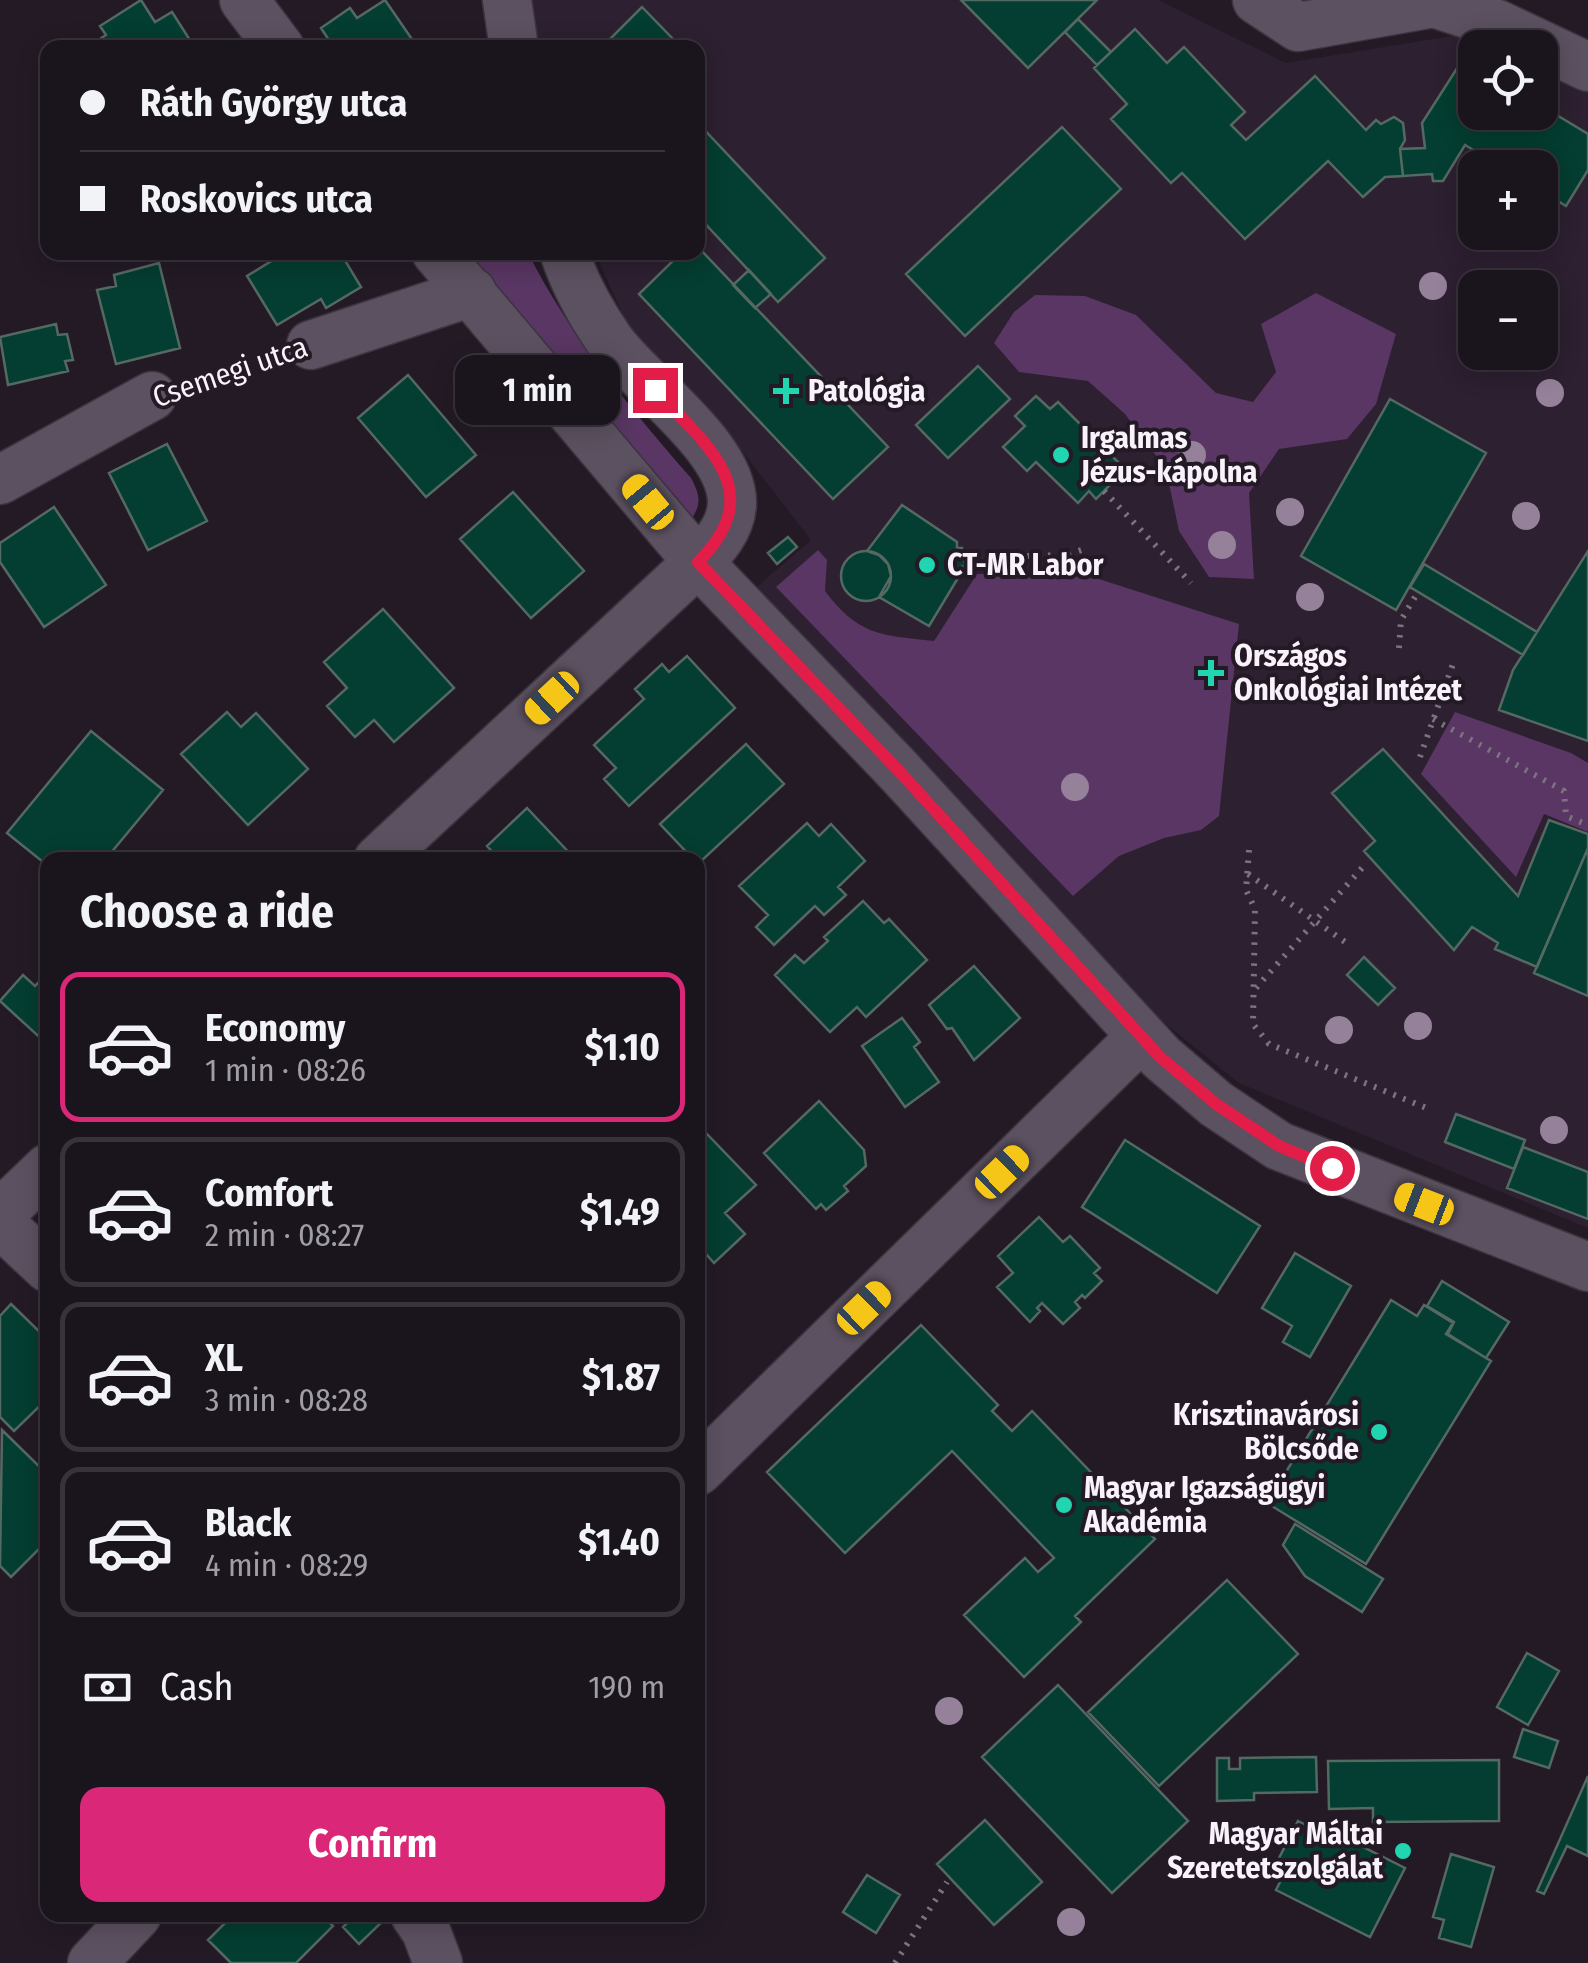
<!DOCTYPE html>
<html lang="en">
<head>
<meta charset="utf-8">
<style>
  :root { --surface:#1a141c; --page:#231d25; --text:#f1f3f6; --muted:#9f9ea3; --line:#38333b; --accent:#db2777 }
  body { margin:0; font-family:"Fira Sans Condensed",sans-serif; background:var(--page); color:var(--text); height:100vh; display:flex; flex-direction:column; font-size:38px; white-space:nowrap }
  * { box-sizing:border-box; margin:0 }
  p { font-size:32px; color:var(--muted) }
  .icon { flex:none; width:55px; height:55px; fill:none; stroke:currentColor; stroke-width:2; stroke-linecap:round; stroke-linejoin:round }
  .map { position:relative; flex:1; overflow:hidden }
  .details { position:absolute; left:40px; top:852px; width:665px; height:1070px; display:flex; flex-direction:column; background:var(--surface); border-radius:20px; box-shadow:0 5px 25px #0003,0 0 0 2px var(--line) }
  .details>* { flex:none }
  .banner { position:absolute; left:40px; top:40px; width:665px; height:220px; border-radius:20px; box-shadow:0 5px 25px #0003,0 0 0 2px var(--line); display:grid; align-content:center; height:220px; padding:0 40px; background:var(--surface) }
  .controls { position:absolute; left:1458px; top:30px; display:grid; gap:20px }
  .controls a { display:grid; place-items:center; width:100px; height:100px; border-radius:20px; background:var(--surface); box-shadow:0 5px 25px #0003,0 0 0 2px var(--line); font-size:50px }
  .end { position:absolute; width:45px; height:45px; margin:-22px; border:12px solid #e11d48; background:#fff; box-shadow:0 0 0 5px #fff }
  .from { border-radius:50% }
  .bubble { position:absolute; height:70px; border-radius:20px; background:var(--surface); box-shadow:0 5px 25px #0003,0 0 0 2px var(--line); font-size:32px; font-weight:700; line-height:70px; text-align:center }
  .car { position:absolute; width:30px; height:60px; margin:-30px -15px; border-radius:12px; box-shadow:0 0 8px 2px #0007; background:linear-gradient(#f5c518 24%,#345 0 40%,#f5c518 0 76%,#345 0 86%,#f5c518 0) }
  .banner b { display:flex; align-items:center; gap:35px; height:95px; font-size:38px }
  .banner b+b { border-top:2px solid var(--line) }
  .banner i { width:25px; height:25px; background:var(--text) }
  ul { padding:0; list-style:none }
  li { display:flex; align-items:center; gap:30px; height:150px; margin:0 20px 15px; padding:0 20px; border:5px solid var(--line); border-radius:20px }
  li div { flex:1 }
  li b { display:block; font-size:38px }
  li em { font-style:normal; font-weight:700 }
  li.active { border-color:var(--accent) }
  li>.icon { width:90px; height:90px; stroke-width:1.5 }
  h2 { padding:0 40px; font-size:45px; line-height:120px }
  .pay { display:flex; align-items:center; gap:25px; height:110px; padding:0 40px; font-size:38px }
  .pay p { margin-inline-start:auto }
  .action { display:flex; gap:20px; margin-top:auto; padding:20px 40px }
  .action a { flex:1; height:115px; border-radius:20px; background:var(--accent); color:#fff; font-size:40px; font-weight:700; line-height:115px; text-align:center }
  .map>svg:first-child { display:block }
  .built { fill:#2d2031; fill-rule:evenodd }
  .green { fill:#593663 }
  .building { fill:#043d31; stroke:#556963; stroke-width:2.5 }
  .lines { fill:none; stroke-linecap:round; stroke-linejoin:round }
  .minor-casing { stroke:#3c343e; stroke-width:51 }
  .path { stroke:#7b737e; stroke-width:6; stroke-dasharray:2.5 8; stroke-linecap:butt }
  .minor { stroke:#5c5160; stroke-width:48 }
  .tree { fill:#95829a }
  .route { stroke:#e11d48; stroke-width:12 }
  .poi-dot { fill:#20d5b0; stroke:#231a26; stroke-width:4 }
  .labels { text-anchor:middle; stroke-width:8; stroke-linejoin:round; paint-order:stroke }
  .street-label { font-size:30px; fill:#f9f2fb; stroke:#231a26 }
  .poi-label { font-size:30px; font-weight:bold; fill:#f9f2fb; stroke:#231a26; text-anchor:start }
</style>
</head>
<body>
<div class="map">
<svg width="1588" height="1963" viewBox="0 0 1588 1963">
  <rect width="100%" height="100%" fill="#231a26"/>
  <path class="built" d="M530,0h628l128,63 190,-31 31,15 -32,1v64h65v-47l48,25v1138l-349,-145 -87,-70 -399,-423 58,-50 -72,-93 -110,-119 -34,-75 103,-1v-204l-161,-1zM1475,168h65v64h-65zM1475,288h65v64h-65z"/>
  <path class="green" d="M465,253h63c42,83 102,155 163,225 9,17 11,25 0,42z
    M1316,293l80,41 -20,70 -29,35 -68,10 -30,44 5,86 -45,-2 -30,-46 -13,-62 -41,-55 -37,-33 -69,-9 -25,-29 20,-31 21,-17 50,1 51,19 80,78 37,9 23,-30 -15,-48z
    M818,550l9,10 -2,31c34,45 56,44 109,50l43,-67 100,-2 162,52 -20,192 -18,14 -37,8 -45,18 -46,40 -297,-309z
    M1455,712l116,41 17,10v69l-44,-18 -28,63 -95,-103z"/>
  <path class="building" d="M141,0l14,22 17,-10 23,36h-109l20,-13 -6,-9z
    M385,0l33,48h-84l-13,-20 29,-20 7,10z
    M961,0h136l-69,68z
    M642,7l31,32 -9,9h-63z
    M1078,19l33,33 -14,13 -32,-33z
    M1135,29l32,34 17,-16 61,65 -14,13 15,15 69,-64 51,54 10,-10 5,4 13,-7 9,6 2,17 -5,9 3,27 -18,1 -22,20 -35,-36 -83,78 -63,-66 -11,10 -60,-64 16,-15 -33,-36z
    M1463,59l12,7v46h65v-7l48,29v36l-22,36 -26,-16v-22h-37l-38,-23 -22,36h-10l-1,-7 -29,2 -3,-27 25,-1 -3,-25z
    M698,123l127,135 -47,44 -80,-86z
    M1062,127l59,62 -156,147 -59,-62z
    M698,247l190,200 -55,52 -194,-205 43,-42h16z
    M286,252h54l21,35 -35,21 -5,-9 -44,26 -30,-49z
    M159,263l21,85 -64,16 -19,-74 19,-4 -2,-11z
    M749,270l22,24 -16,14 -22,-23z
    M56,324l2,11 9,-1 6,26 -8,1 3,10 -60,14 -8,-48z
    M978,366l32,33 -62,59 -32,-33z
    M408,375l68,80 -50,42 -68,-79z
    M1036,396l14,13 8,-7 60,60 -11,11 7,8 -18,18 -7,-8 -11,12 -42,-41 -9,9 -24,-24 22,-21 -10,-10z
    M1390,399l96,54 -90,157 -95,-54z
    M167,444l40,77 -59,29 -39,-77z
    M513,492l71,79 -53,47 -71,-79z
    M902,505l55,37v6h5l3,18 -5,1 1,6 -32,53 -50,-29 12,-21 -3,-12 -9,-9 -12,-4z
    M54,507l52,78 -62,42 -44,-65v-19z
    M788,537l9,10 -20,17 -9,-11z
    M1588,551v190l-89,-31 14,-40z
    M841 576a25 25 0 1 1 50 0a25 25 0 1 1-50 0Z
    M1424,564l113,68 -14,23 -113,-68z
    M383,609l71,79 -60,54 -20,-22 -19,17 -28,-31 20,-18 -23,-26z
    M687,656l48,52 -106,98 -25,-27 12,-11 -22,-23 50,-46 -9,-10 27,-25 7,8z
    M227,712l14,15 15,-14 52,56 -60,56 -67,-71z
    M91,731l72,59 -58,70h-57v6l-41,-33z
    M746,744l38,40 -86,80v-4h-4l-34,-36z
    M1383,749l135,147 31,-76 39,14v14l-51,119 -42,-18 3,-6 -26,-16 -18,23 -90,-99 11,-10 -43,-48z
    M527,808l49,52h-76l-13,-14z
    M807,823l12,13 12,-12 34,37 -27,26 8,8 -22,20 -9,-9 -41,39 -18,-18 12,-12 -29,-29z
    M1588,848v148l-54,-23z
    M863,901l21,22 5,-4 38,41 -61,57 -9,-10 -27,25 -55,-57 20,-20 9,8 24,-22 -4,-4z
    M1364,957l31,31 -17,17 -31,-30z
    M974,966l46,52 -46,42 -22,-32 -5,1 -18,-24z
    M48,973v72l-48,-44 23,-26 12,11z
    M902,1018l18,24 -6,5 25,35 -34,25 -43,-61z
    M819,1101l45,49 2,16 -22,20 4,5 -22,19 -5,-6 -5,5 -52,-56z
    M1456,1114l69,26 -11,29 -69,-27z
    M707,1134l49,51 -31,28 20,21 -31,29 -16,-18v-102z
    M1125,1140l135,86 -43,67 -135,-86z
    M1523,1147l65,25v47l-81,-31z
    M1039,1217l24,25 7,-6 30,32 -6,5 8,8 -17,17 -3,-3 -7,7 5,6 -17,16 -21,-21 -5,5 3,3 -10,11 -33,-35 16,-14 -15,-17z
    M1295,1253l56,33 -41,71 -27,-15 9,-16 -30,-18z
    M1442,1281l67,41 -23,36 -38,-24 6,-12 -27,-16z
    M1391,1300l26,16 7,-11 29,18 -7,11 45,27 -125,203 -99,-61z
    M11,1304l37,36v58l-34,33 -14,-14v-101z
    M921,1325l77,80 -6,6 20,20 20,-20 123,128 -80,77 6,6 -57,55 -60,-62 61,-57 13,14 16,-14 -102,-107 -107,102 -78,-81z
    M2,1430l46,45v65l-37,37 -11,-11z
    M1295,1524l88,55 -21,33 -57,-36 -22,-31z
    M1227,1580l71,74 -139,132 -71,-74z
    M1527,1653l32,18 -31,54 -31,-18z
    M1058,1685l130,136 -76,72 -130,-136z
    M1523,1729l35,12 -9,27 -35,-11z
    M1316,1757l1,35 -63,1v7l-37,1v-43h12v11h11v-11z
    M1499,1760v61l-126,1v-14l-44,1 -1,-48z
    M1588,1776v80l-21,-10 -23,48 -7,-3z
    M985,1820l57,62 -48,43 -57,-61z
    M1298,1821l32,16 3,-5 72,36 -35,69 -94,-47 12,-24 -10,-6z
    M1451,1854l43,13 -23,80 -32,-9 5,-18 -11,-3z
    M867,1875l33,20 -24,38 -33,-21z
    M233,1915h89l11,11 -37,37h-65l-23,-23z
    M355,1915h25l4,5 -25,24 -16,-17z"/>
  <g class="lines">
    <g class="minor-casing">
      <path id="minor" d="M244,0l36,48
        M507,0l7,48
        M1257,0l41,27 136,-24 63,21 91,43
        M436,252l262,310 200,208 263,287 55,47 63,42 309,121
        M311,345l161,-53
        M0,480l152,-84
        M378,860l320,-298c16,-15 33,-34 34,-58 2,-56 -91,-120 -122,-163 -18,-26 -36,-59 -46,-89
        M0,1214l48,-46
        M0,1223l48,45
        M698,1471l443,-434
        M415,1915l11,16 12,32
        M92,1963l45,-48"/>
    </g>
    <path class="path" d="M188,384l88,-28
      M1104,491l87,92
      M964,558l103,-3 20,-7
      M1399,648l2,-28 17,-28
      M1433,719l131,72 2,25 22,9
      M1420,757l33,-93
      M1249,850l-3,40 9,19 -2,115 16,20 160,65
      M1248,874l100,70
      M1256,988l106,-120
      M895,1963l52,-81"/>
    <use href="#minor" class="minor"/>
  </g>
  <g class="tree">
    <circle cx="1433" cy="286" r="14"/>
    <circle cx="1550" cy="393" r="14"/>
    <circle cx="1192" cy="455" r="14"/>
    <circle cx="1290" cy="512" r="14"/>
    <circle cx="1526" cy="516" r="14"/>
    <circle cx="1222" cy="545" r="14"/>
    <circle cx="1310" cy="597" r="14"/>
    <circle cx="1075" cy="787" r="14"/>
    <circle cx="1418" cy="1026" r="14"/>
    <circle cx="1339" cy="1030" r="14"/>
    <circle cx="1554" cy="1130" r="14"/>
    <circle cx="949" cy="1711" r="14"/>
    <circle cx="1071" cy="1922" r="14"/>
  </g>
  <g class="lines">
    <path class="route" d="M655,390c52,56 115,101 43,172l200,208 262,287 56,47 63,42 53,22"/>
  </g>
  <g class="poi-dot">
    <path d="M781 376h10v10h10v10h-10v10h-10v-10h-10v-10h10z"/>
    <circle cx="1061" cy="455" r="10"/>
    <circle cx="927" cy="565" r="10"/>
    <path d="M1206 658h10v10h10v10h-10v10h-10v-10h-10v-10h10z"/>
    <circle cx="1379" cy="1432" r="10"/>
    <circle cx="1064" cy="1505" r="10"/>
    <circle cx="1403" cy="1851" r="10"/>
  </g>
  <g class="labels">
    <g class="street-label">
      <text transform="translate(230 372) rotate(-19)" y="10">Csemegi utca</text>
    </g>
    <g class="poi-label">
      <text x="808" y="401">Patológia</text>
      <text x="1081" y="448">Irgalmas<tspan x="1081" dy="34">Jézus-kápolna</tspan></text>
      <text x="947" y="575">CT-MR Labor</text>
      <text x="1234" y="666">Országos<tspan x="1234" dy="34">Onkológiai Intézet</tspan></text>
      <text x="1359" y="1425" text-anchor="end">Krisztinavárosi<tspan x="1359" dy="34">Bölcsőde</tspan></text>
      <text x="1084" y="1498">Magyar Igazságügyi<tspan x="1084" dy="34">Akadémia</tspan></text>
      <text x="1383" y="1844" text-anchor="end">Magyar Máltai<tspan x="1383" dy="34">Szeretetszolgálat</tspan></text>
    </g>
  </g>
</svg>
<div class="controls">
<a><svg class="icon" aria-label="locate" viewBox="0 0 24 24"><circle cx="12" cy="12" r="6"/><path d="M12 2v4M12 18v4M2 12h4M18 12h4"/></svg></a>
<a>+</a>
<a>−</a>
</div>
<i class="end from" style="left:1332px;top:1168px"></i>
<i class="end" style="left:655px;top:390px"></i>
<div class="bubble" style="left:455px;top:355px;width:165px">1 min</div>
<i class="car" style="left:648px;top:502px;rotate:320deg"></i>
<i class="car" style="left:552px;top:698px;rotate:227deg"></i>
<i class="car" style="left:1002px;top:1172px;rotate:46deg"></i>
<i class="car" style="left:1424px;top:1204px;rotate:291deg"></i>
<i class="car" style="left:864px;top:1308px;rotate:46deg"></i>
<div class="banner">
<b><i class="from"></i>Ráth György utca</b>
<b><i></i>Roskovics utca</b>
</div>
<section class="details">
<h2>Choose a ride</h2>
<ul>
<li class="active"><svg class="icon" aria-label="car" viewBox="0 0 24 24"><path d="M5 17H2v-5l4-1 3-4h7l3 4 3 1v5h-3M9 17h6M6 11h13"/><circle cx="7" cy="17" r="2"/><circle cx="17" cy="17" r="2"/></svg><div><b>Economy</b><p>1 min · 08:26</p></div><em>$1.10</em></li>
<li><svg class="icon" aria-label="car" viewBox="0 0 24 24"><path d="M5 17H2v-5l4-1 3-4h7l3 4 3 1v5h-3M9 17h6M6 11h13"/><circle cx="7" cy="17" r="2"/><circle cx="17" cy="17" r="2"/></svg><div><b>Comfort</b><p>2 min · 08:27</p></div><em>$1.49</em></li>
<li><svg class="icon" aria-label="car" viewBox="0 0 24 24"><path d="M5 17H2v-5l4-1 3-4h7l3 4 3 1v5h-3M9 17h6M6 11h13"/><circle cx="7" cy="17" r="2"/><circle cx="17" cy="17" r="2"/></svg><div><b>XL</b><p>3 min · 08:28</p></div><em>$1.87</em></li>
<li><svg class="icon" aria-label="car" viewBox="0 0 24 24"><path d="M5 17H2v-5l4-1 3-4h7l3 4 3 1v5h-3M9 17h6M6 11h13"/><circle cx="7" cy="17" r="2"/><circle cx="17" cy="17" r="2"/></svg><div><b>Black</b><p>4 min · 08:29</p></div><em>$1.40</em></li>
</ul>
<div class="pay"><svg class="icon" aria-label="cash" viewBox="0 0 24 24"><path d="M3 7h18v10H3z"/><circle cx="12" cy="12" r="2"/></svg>Cash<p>190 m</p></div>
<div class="action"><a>Confirm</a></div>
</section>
</div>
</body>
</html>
